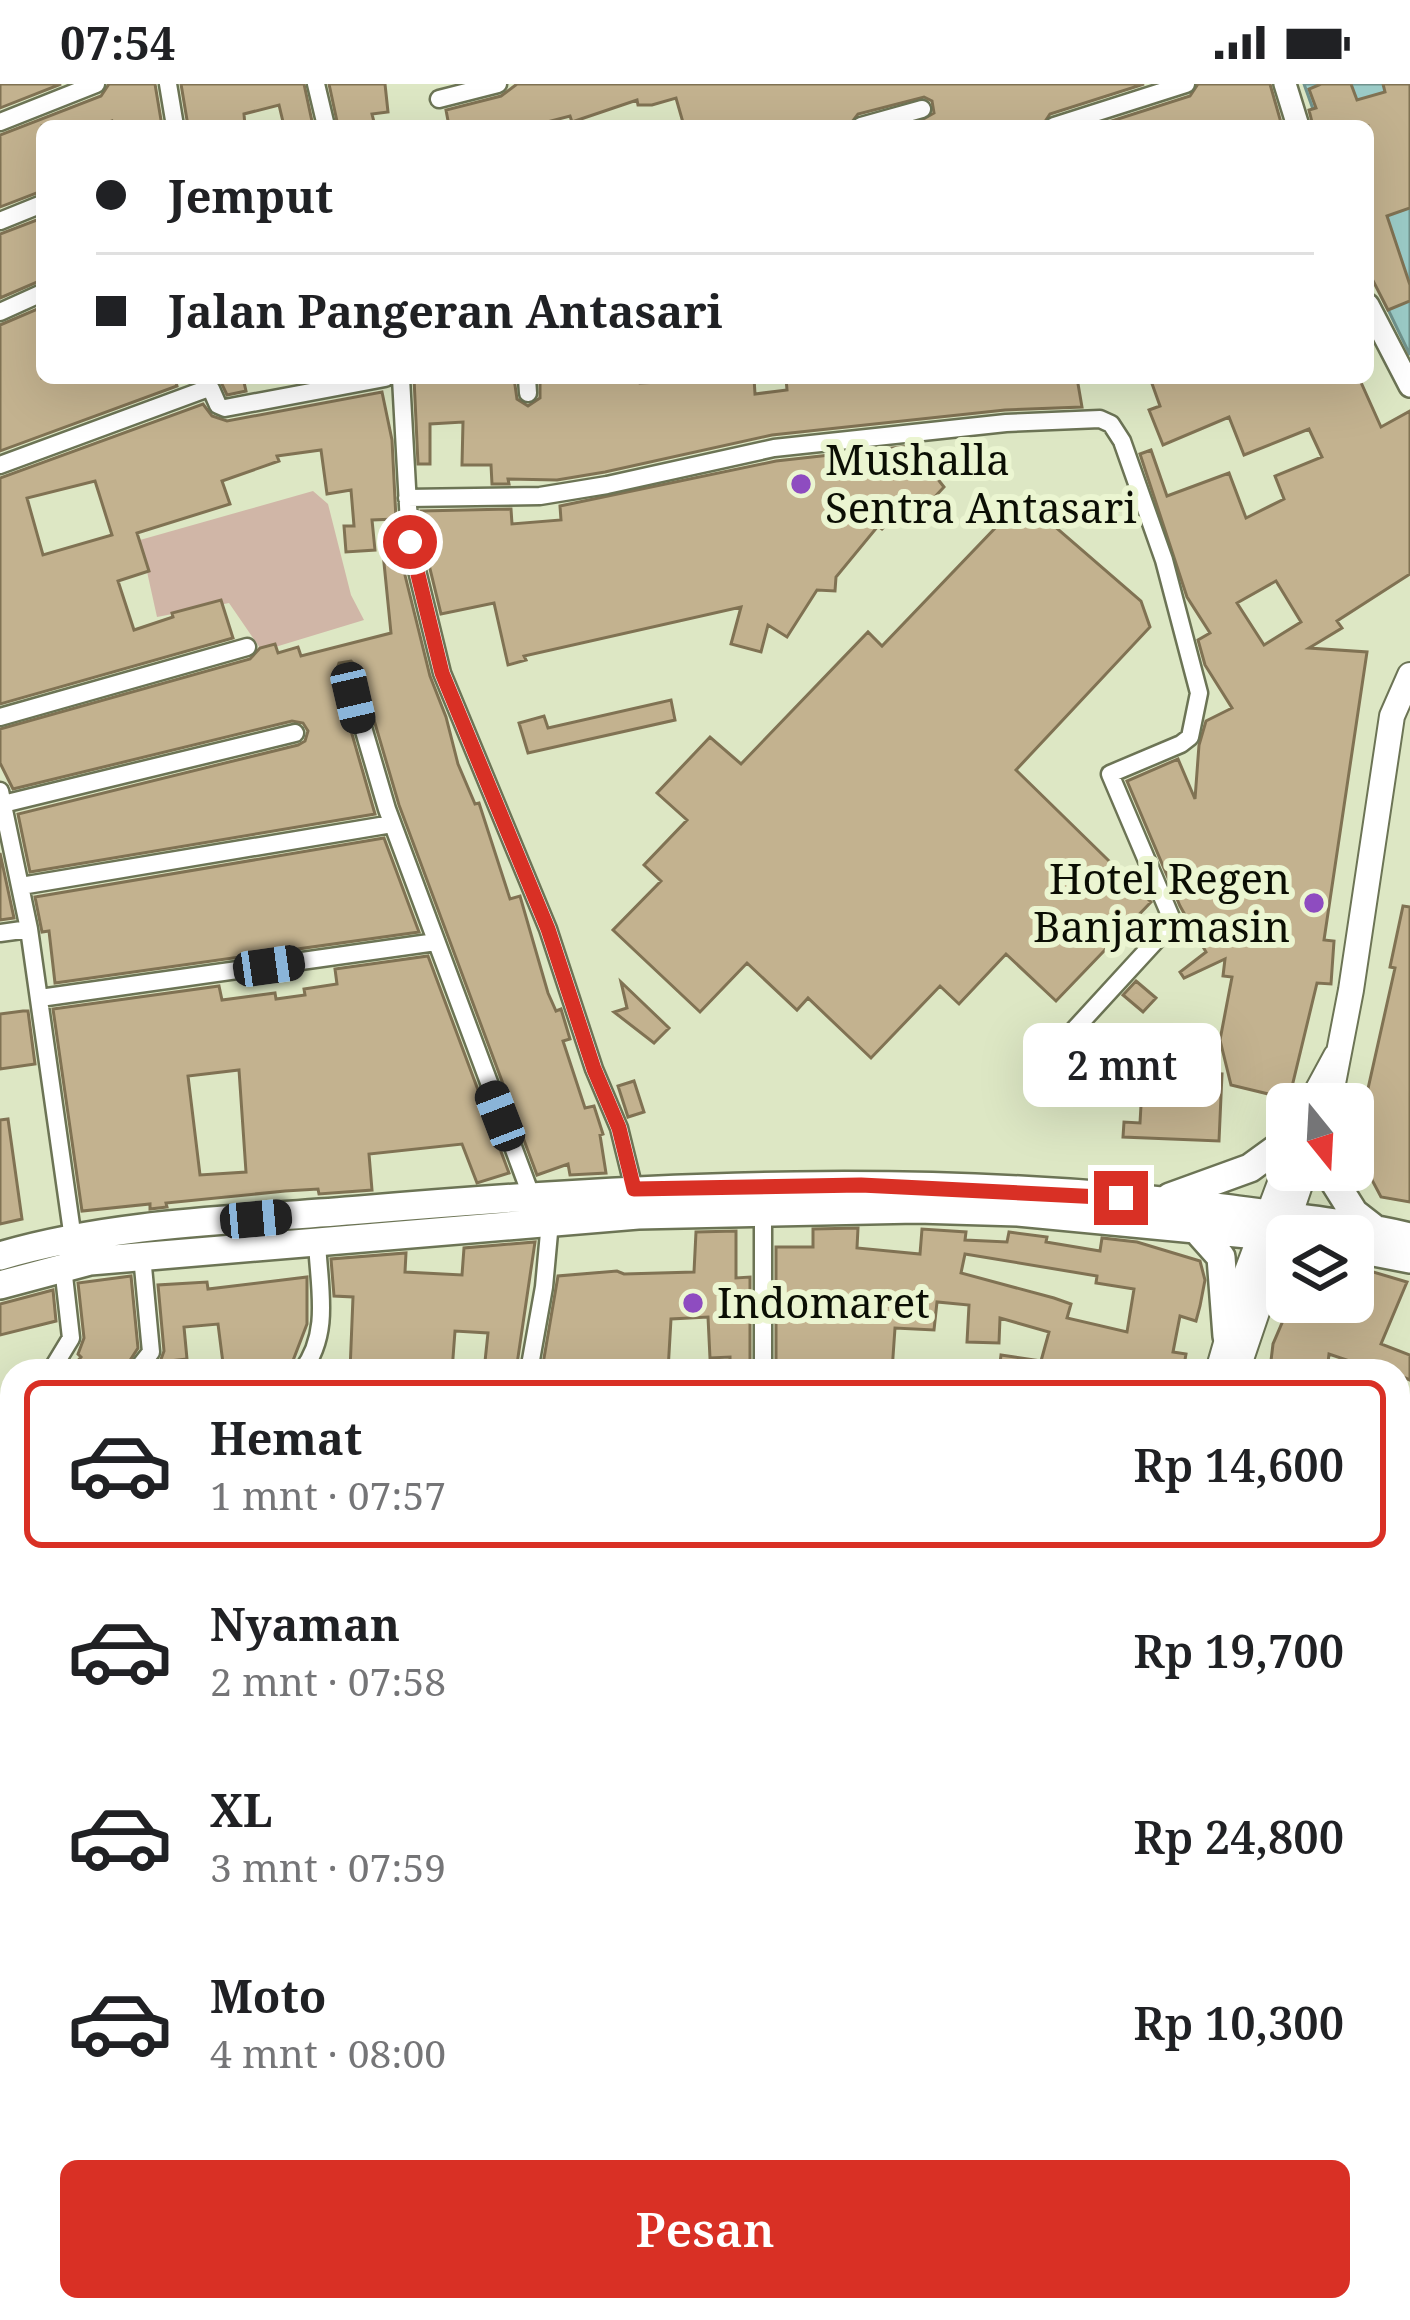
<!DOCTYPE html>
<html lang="id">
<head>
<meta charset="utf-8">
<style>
  :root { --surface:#fff; --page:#f2f2f2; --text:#202124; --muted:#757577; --line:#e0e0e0; --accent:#d93025 }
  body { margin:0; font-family:"Noto Serif",serif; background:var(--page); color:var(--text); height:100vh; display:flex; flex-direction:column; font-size:45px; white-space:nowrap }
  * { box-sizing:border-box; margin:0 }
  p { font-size:39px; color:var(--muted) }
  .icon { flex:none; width:66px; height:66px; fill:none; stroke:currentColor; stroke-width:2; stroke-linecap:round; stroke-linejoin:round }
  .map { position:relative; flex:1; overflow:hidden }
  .drawer { position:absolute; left:0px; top:1275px; width:1410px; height:963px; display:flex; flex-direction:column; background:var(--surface); border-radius:36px 36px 0 0; box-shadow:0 12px 48px #0002 }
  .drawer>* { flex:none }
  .guide { position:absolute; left:36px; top:36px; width:1338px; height:264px; border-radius:18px; box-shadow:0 12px 48px #0002; display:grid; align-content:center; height:264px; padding:0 60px; background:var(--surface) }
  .needle { width:78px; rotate:162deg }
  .tools { position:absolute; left:1266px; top:999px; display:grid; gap:24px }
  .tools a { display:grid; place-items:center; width:108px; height:108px; border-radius:18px; background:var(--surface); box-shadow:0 12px 48px #0002; font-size:60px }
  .end { position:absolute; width:54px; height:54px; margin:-27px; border:15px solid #d93025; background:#fff; box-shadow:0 0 0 6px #fff }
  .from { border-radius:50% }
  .bubble { position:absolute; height:84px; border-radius:18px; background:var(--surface); box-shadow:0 12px 48px #0002; font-size:39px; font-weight:600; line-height:84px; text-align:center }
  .car { position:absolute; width:36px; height:72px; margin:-36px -18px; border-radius:15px; box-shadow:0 0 9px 3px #0007; background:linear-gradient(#222 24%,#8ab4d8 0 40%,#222 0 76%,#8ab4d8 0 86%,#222 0) }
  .guide b { display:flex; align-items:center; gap:42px; height:114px; font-size:45px }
  .guide b+b { border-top:3px solid var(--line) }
  .guide i { width:30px; height:30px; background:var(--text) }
  ul { padding:21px 0 0; list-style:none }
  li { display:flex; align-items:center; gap:36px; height:168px; margin:0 24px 18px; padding:0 36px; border:6px solid transparent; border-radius:18px }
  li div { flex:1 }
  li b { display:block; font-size:45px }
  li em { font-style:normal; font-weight:600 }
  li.current { border-color:var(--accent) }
  li>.icon { width:108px; height:108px; stroke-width:1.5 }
  .button { display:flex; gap:24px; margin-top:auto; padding:24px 60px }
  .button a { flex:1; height:138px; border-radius:18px; background:var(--accent); color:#fff; font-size:48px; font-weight:600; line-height:138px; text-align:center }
  .status { display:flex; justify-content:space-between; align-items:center; height:84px; padding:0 60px; background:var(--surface); direction:ltr }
  .status svg { height:33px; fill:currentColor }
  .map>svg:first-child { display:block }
  .green { fill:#d0b6a7 }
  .water { fill:#9bcbc7; stroke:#70928c; stroke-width:3 }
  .building { fill:#c3b28f; stroke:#807253; stroke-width:3; fill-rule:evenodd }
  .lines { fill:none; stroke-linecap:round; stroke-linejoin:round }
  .minor-casing { stroke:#6c7455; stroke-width:21 }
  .tertiary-casing { stroke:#6c7455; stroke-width:26 }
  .secondary-casing { stroke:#6c7455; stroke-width:28 }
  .trunk-casing { stroke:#6c7455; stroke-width:32 }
  .minor { stroke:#fff; stroke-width:16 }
  .tertiary { stroke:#fff; stroke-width:21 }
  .secondary { stroke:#fff; stroke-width:24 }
  .trunk { stroke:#fff; stroke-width:27 }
  .route { stroke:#d93025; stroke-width:15 }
  .poi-dot { fill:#8e4cc0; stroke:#ebf5d1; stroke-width:4.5 }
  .labels { text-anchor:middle; stroke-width:12; stroke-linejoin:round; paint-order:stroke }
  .poi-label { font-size:42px; fill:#0b0e04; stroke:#ebf5d1; text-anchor:start }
</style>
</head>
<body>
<div class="status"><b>07:54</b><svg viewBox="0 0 49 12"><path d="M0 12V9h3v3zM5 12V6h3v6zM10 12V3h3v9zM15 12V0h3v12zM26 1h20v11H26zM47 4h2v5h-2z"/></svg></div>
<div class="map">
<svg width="1410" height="2236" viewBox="0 0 1410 2236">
  <rect width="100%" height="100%" fill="#dde7c4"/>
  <path class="green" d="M313,407l15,13 23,91 13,25 -102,31 -33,-48 -72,14 -17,-77z
    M440,2226l19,10h-73l-17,-9z"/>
  <path class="water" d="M1304,0h106v271l-42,-87v-142h-49z
    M0,1770l12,5v108l-12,3z
    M1398,2010h12v56h-12z"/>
  <path class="building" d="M0,0h61l-61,24z
    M109,0h46l7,42h-48l-2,-5 -13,5h-57v65l-42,16v-72l101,-39z
    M181,0h123l9,42h-29l-5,-21 -35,9 1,12h-57z
    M329,0h56l3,28 -16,2 3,12h-37z
    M517,0h627l-94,30 -8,12h-131l23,-13 -2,-12 -8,-4 -66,17 -9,12h-165l-8,-28 -24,7h-14l-1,-5 -65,22 -2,-6 -27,7 1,3h-95l-3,-16 55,-14z
    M1198,0h72l12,42h-186l94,-30z
    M1321,0h30l6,16 28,-8 -2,-8h27v124l-23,8 23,69v16l-22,9 -20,-39v-145h-55l-4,-16 7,-2 -7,-19z
    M42,134v62l-42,18v-64z
    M42,223v71h133l2,8 -177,65v-126z
    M219,294h24l3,13 -19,4z
    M414,294h100l3,21 11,7 12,-8v-20h99l1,5 114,-5 1,16 32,-4 -1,-12h291l5,29 -77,3 -233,25 -167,37 -48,8 -49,-1 1,5h-17l-1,-19h-29l1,-43 -33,2v40h-12z
    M1150,294h209l22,49 29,-16v163l-73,47 5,7 -33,20 58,4 -43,288 10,1 -3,43 -14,-1 -28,116 -58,-14 -11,-45 12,-63 -9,-1 2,-17 -41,19 -4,-6 26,-20 -26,-46 -53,-125 51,-22 17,40 4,-54 7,-24 26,-13 -27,-43 -7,-25 12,-7 -23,-36 -47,-143 11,-4 16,46 62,-23 17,45 38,-19 -9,-23 47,-19 -13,-28 -65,26 -15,-38 -66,28 -14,-35 11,-4zM1276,497l25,41 -37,23 -27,-42z
    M382,308l10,48 4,79 -24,1 3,30 -29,2 -2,-26h10l-3,-36 -24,4 -6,-44 -44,6 2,5 -57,20 8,23 -93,29 12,38 -31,10 16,49 39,-13 -1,-4 49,-13 12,38 -233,66v-226l203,-74 9,12 15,5zM95,397l17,54 -69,20 -16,-57z
    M920,361l1,13 23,29 -27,29 -11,-11 -24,24 -4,-3 -42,51 -1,14 -18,-1 -30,47 -19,-12 -7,27 -30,-8 10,-37 -217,49 2,4 -18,5 -14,-62 -53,11 -18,-74 -2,-29 90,-2 1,15 49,-4 -1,-14 216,-45z
    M1023,415l118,102 9,26 -134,143 135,132 -95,99 -50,-47 -47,50 -19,-18 -69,72 -63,-60 -11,12 -50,-47 -47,49 -87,-82 48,-49 -17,-16 43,-45 -30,-27 53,-56 31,27 127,-132 14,14z
    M399,467l31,125 16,41 12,47 17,40 4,-1 31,96 10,-3 28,97 8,18 5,-2 9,30 -7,2 22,67 9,-2 9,28 -3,1 6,38 -36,2 -2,-11 -31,11 -138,-370 -40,-136 -8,-8 -12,2 -4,12 40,139 -345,58 -12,-58 280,-69 7,-4 3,-10 -5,-8 -11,-2 -279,68 -13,-26v-34l250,-70 10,-11 15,-4 3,9 20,-6 3,9 90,-23 -8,-80z
    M671,616l4,20 -147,33 -9,-30 25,-7 4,12z
    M384,754l35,94 -364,51 -6,-52 -7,1 -7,-35z
    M0,769l14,65 -14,2z
    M1403,822l7,1v295l-29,-5 -27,-51 4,-33 6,-21 3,1 28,-125 -5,-1z
    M428,872l81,217 -32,10 -15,-39 -93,10 3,36 -53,4 -1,-5 -33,2 -119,12 1,4 -17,2v-5l-68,7 -29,-202 166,-23 3,14 53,-7 1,6 29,-4 -1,-6 33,-5 -2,-15zM239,986l7,102 -46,3 -12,-99z
    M1136,897l20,17 -13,14 -20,-17z
    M621,898l48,46 -15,15 -40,-31 13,-4z
    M23,927h5l7,53 -35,5v-55z
    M1143,986l79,4 -3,67 -96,-4 1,-15 16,1z
    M634,997l10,31 -16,5 -10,-31z
    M8,1035l14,100 -22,5v-104z
    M858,1144l-1,20 63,6 2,-25 44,3 -1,8 42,2 2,-10 38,5 -1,5 54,9 2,-13 35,4 63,19 5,19 -5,26 -4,15 -16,-5 -7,36 13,2 -3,17 -47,-5v5h-137l2,-16 40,6 8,-29 -49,-14 -1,25 -32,-1 2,-37 -32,-3 -3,28 -39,-2 -3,43h-116v-124h37v-18zM965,1170l132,22 -1,7 38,6 -7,43 -60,-14 4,-14 -17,-6 -93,-25z
    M736,1147v47l14,-1v94h-20v-14l-20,1 -2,-41 -37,2 -3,52h-102l-23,-7 15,-88 59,-5 7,3 70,-2 2,-40z
    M535,1158l-19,129h-32l4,-38 -33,-2 -3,40h-102l3,-74 -19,-1 -3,-37 75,-6 -1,19 57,3 2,-27z
    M1353,1182l54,16 -26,62 29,11v25l-12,-5v-4l-31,-8v4l-38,-13 -2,17 -57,-2 3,-25 18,-42h62z
    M131,1192l7,72 -15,23h-54l12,-14 -3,-3 6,-16 -6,-55z
    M307,1193v47l-18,47h-65l-6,-47 -34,3 3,32 -27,3 4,-11 -6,-66 49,-3 1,7z
    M53,1206l3,31 -56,14v-31z"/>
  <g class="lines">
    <g class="minor-casing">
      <path id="minor" d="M168,0l7,42
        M316,0l10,42
        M439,15l59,-15
        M0,38l96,-38
        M861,42l61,-17
        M1054,42l132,-42
        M0,137l42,-17
        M0,228l42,-19
        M401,294l9,164 32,131 106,256 46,140 25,59 15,61
        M527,294l1,15
        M0,381l206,-76h5l7,16 7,3 160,-30
        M407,414l133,-2 67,-11 167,-37 232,-25 94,-4 11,5 11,17 42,119 35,133 -9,44 -9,7 -71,30 63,148 -100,109 1,26 -37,-1
        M347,589l40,136 144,386
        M0,633l247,-70
        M0,707l29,138 44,310
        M3,720l292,-71
        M21,802l371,-62
        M0,849l29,-4
        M40,914l396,-56
        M51,1287l20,-33 -8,-71
        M136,1287l15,-19 -9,-96
        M302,1287c29,-38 17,-83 15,-129
        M529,1287l15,-84 6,-65
        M763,1287v-160
        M0,1356l12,-16
        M0,1458l12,-15
        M0,1682l12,-17
        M1398,1827l12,3
        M0,2007l12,-31
        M0,2030l12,4
        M1,2236l11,-27
        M906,2236l2,-10
        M1315,2236l1,-10"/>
    </g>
    <g class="tertiary-casing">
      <path id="tertiary" d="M1285,0l13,42
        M1368,221l42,81
        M0,1753l12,5
        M1398,1993h12
        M1398,2079l12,1"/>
    </g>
    <g class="secondary-casing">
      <path id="secondary" d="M1310,1020l26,-48
        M1329,1020l22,-114 41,-274 18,-41
        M1218,1287l28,-97 41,-110
        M1237,1287l68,-201
        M1162,2236l1,-10"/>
    </g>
    <g class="trunk-casing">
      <path id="trunk" d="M1327,1086l27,43 18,14
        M1170,1113l80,-29 37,-27
        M1196,1145l25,28 6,79
        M1353,1164l57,11
        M0,1172c115,-34 241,-36 360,-46 290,-25 581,-39 871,-1 60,8 120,14 179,28
        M0,1201l90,-24 548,-46 279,-6 101,3 269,26"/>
    </g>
    <use href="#minor" class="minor"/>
    <use href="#tertiary" class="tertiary"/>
    <use href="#secondary" class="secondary"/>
    <use href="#trunk" class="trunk"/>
  </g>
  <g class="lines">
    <path class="route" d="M410,458l32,131 106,256 46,140 25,59 15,61 227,-4 260,13"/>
  </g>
  <g class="poi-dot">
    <circle cx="801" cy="400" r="12"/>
    <circle cx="1314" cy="819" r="12"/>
    <circle cx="693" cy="1219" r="12"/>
  </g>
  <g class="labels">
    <g class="poi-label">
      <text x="825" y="391">Mushalla<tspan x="825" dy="48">Sentra Antasari</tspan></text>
      <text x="1290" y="810" text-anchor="end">Hotel Regen<tspan x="1290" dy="48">Banjarmasin</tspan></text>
      <text x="717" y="1234">Indomaret</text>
    </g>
  </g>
</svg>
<div class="tools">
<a><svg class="needle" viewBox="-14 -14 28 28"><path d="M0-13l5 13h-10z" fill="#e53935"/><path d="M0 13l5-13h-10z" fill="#757577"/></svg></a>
<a><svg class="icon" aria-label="layers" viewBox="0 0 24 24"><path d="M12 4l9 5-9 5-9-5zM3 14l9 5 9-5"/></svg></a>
</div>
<i class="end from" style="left:410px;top:458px"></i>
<i class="end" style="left:1121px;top:1114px"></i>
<div class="bubble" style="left:1023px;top:939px;width:198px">2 mnt</div>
<i class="car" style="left:353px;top:614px;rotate:167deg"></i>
<i class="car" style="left:269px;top:882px;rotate:82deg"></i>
<i class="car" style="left:500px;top:1032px;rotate:339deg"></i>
<i class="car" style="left:256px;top:1135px;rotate:85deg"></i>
<div class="guide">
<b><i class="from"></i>Jemput</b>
<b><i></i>Jalan Pangeran Antasari</b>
</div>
<section class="drawer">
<ul>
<li class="current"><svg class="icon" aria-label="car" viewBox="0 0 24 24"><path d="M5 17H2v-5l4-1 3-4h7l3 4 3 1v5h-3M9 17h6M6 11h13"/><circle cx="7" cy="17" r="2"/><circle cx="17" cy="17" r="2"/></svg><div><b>Hemat</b><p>1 mnt · 07:57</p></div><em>Rp 14,600</em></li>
<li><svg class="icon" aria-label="car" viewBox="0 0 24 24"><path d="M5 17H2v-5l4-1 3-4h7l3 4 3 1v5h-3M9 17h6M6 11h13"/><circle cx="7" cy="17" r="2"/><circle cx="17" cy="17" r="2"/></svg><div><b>Nyaman</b><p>2 mnt · 07:58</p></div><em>Rp 19,700</em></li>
<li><svg class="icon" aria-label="car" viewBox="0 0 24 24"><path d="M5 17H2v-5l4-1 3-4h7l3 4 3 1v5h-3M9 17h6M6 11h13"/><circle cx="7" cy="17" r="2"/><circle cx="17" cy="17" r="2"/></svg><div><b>XL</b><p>3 mnt · 07:59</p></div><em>Rp 24,800</em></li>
<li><svg class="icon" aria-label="car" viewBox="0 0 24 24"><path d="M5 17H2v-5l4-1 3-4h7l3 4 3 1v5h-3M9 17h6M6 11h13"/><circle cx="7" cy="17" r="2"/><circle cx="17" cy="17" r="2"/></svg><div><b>Moto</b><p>4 mnt · 08:00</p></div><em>Rp 10,300</em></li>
</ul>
<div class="button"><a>Pesan</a></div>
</section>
</div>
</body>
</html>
